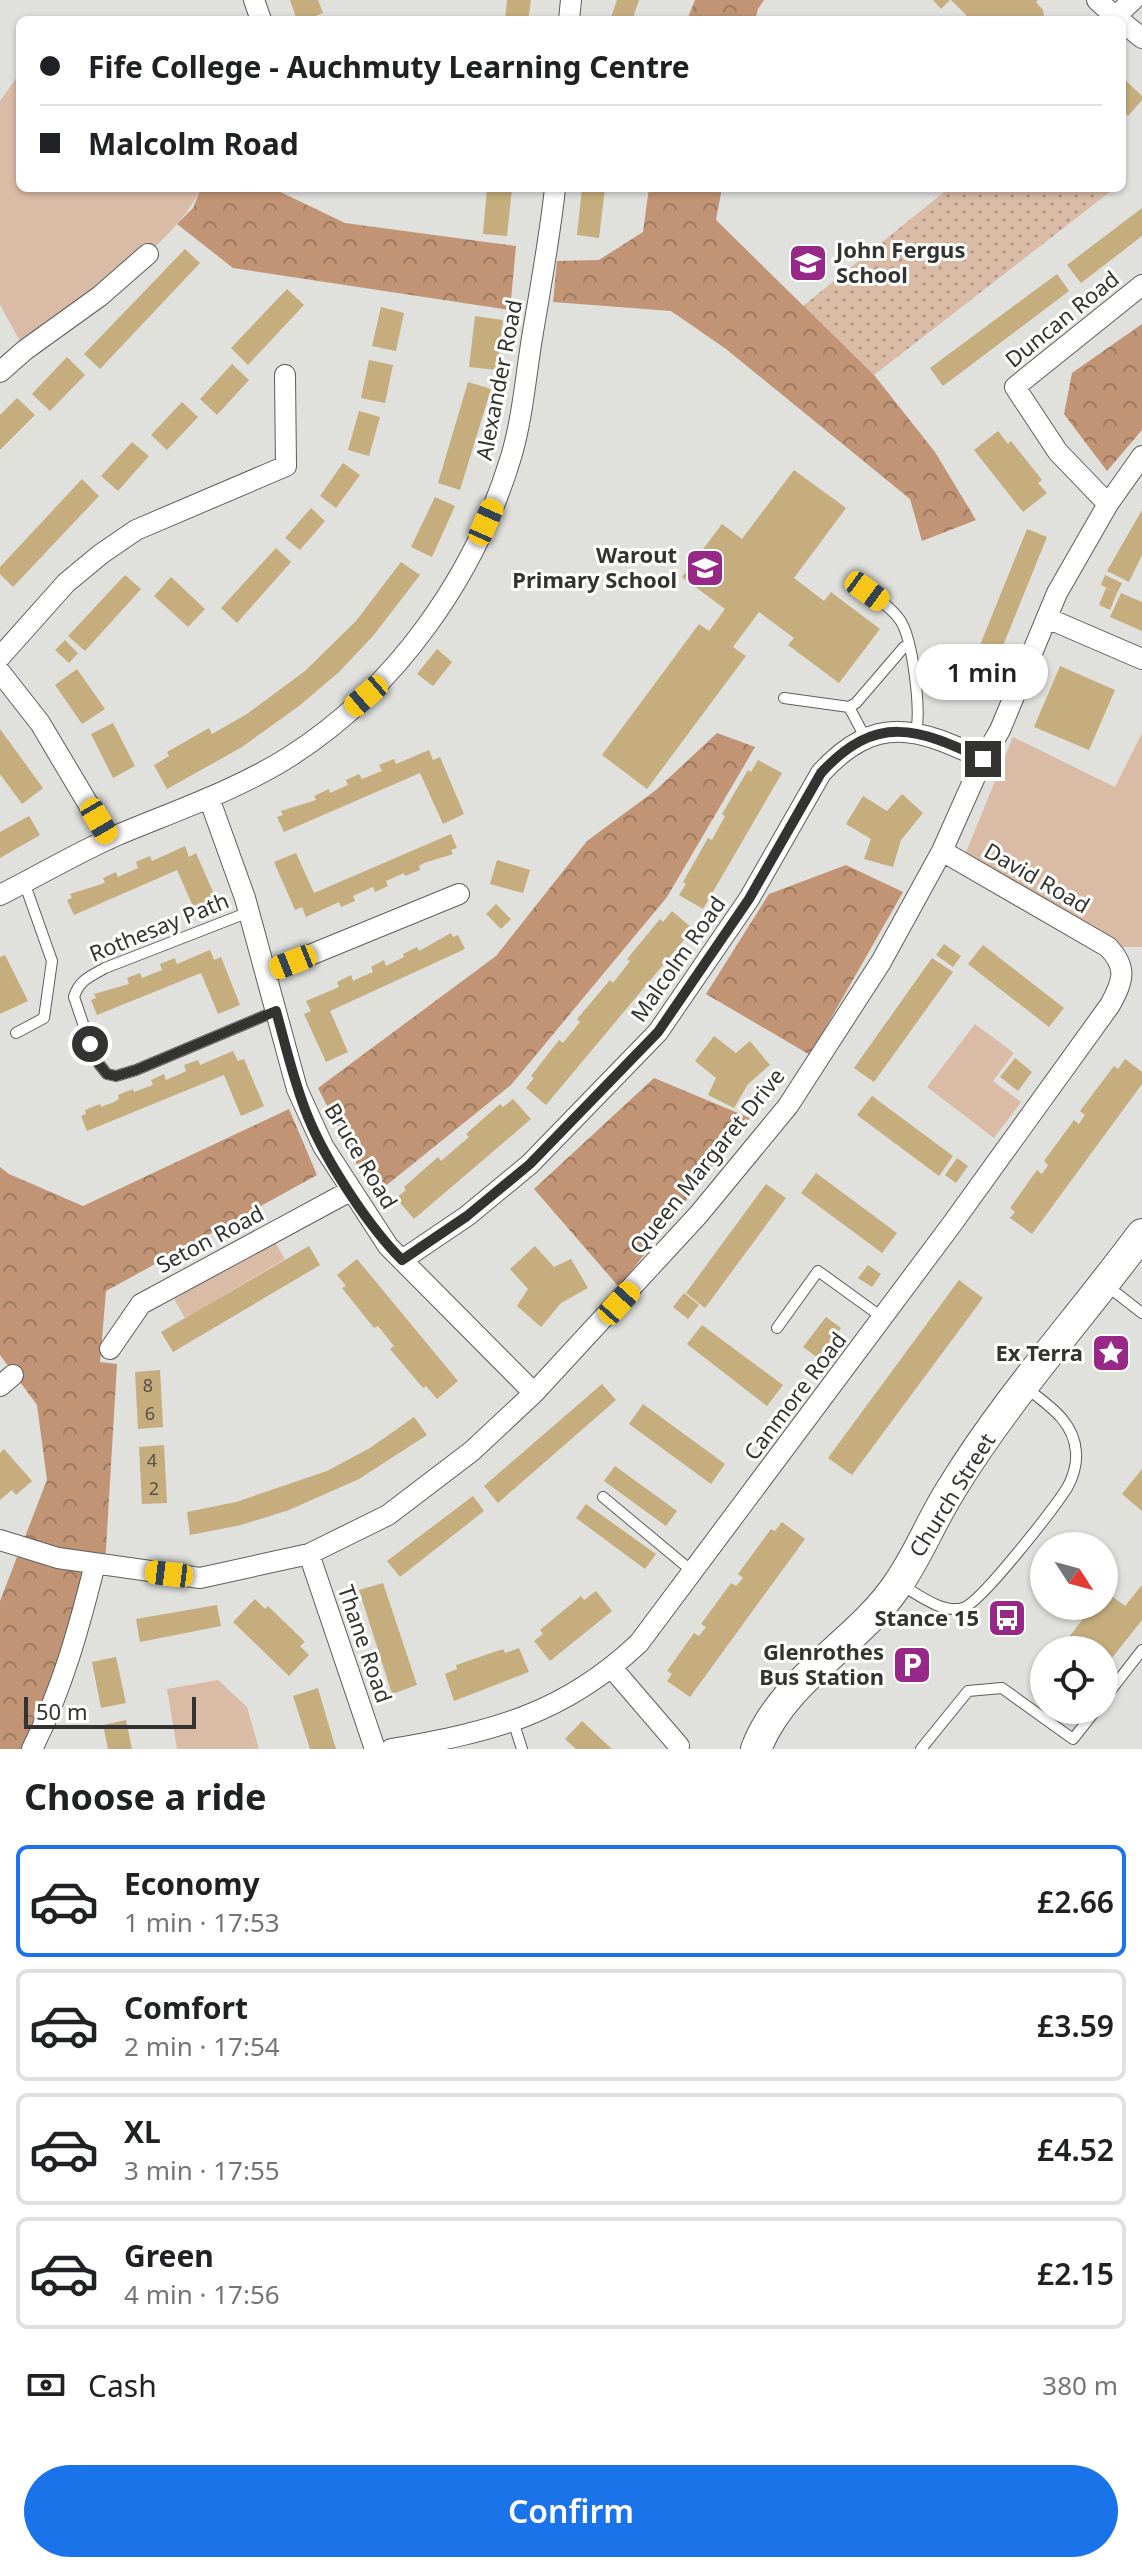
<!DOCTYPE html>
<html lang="en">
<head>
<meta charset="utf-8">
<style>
  :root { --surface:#fff; --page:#f2f2f2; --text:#202124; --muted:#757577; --line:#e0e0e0; --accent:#1a73e8 }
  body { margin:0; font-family:"Noto Sans",sans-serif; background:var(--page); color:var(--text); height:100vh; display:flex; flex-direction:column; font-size:30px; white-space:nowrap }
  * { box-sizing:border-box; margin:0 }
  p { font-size:26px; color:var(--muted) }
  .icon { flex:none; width:44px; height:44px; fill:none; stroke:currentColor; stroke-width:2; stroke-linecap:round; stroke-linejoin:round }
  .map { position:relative; height:1749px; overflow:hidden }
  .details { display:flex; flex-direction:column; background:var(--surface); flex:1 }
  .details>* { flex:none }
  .top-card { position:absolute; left:16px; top:16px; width:1110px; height:176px; border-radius:12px; box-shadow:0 2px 6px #0004; display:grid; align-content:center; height:176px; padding:0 24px; background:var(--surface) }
  .needle { width:52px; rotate:126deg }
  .fabs { position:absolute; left:1030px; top:1532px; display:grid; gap:16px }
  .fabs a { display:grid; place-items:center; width:88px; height:88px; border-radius:50%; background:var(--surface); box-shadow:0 2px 6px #0004; font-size:40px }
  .scale { position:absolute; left:24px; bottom:20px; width:172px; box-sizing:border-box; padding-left:8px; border:4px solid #333332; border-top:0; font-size:22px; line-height:28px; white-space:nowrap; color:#333332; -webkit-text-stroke:6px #fffffe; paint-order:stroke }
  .end { position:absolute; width:36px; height:36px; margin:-18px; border:10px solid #333332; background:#fff; box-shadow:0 0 0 4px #fff }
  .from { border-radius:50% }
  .bubble { position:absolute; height:56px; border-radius:28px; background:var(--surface); box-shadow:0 2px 6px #0004; font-size:26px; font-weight:600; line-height:56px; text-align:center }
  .car { position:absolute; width:24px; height:48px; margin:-24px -12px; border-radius:10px; box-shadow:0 0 6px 2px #0007; background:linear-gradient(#f5c518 24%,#345 0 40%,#f5c518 0 76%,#345 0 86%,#f5c518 0) }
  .top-card b { display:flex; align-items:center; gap:28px; height:76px; font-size:30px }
  .top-card b+b { border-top:2px solid var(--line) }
  .top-card i { width:20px; height:20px; background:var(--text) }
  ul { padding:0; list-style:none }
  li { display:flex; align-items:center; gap:24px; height:112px; margin:0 16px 12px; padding:0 8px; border:4px solid var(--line); border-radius:12px }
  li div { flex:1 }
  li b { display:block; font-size:30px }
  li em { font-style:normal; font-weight:600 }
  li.selected { border-color:var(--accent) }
  li>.icon { width:72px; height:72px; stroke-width:1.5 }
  h2 { padding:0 24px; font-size:36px; line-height:96px }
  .pay { display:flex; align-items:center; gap:20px; height:88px; padding:0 24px; font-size:30px }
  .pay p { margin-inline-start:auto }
  .primary-button { display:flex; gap:16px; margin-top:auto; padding:16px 24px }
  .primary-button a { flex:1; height:92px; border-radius:48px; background:var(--accent); color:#fff; font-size:32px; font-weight:600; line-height:92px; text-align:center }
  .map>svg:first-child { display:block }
  .grass { fill:url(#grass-dots) }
  .forest { fill:url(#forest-crowns) }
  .green { fill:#dabba6 }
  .building { fill:#c5ad7d }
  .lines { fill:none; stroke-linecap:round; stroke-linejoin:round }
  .lane-casing { stroke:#5d5e5b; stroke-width:12 }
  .street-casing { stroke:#5d5e5b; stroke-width:22 }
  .secondary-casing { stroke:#5d5e5b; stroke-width:32 }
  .lane { stroke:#fff; stroke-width:10 }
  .street { stroke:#fff; stroke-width:20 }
  .secondary { stroke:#fff; stroke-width:30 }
  .route { stroke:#333332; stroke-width:10 }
  .labels { text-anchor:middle; stroke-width:6; stroke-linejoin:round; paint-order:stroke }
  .number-label { font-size:18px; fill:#585245 }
  .poi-label { font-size:22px; font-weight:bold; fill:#333332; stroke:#fffffe; text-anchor:end }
  .street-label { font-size:22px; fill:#333332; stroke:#fffffe }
</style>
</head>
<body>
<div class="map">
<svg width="1142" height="1749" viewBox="0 0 1142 1749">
  <defs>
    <pattern id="grass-dots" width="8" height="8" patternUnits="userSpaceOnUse" patternTransform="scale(2)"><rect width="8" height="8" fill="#dabba6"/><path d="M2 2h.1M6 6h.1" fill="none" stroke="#b19988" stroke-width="1.8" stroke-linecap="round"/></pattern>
    <pattern id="forest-crowns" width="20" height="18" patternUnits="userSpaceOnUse" patternTransform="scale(2)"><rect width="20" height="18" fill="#c09474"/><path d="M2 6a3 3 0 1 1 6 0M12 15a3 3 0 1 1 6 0" fill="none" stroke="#9d7960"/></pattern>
  </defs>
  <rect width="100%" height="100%" fill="#e0e0dd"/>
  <path class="grass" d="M949,188h166l-241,187 -71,-69z"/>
  <path class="forest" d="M695,0h69l-6,9 -3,11h-68z
    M201,188h71l73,35 171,23 -6,64 -277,-42 -56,-44 16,-16z
    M649,188h73l-6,32 158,155 61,77 41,68 -54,21 -12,-42 -184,-150 -55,-38 -118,-9 4,-41 42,-1 44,-28z
    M1142,324v106l-35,41 -43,-57 8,-41z
    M717,733l38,14 -88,150 -156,188 -138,111 -55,-108 178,-132 91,-115 69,-51z
    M846,865l57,27 -93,163 -104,-61 63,-100z
    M654,1078l96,40 -131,169 -85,-98z
    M289,1109l28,66 -211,116 -6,71 17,2 -12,202 -74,183h-31v-148l47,-121 -10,-75 -37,-50v-188l9,7 74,32z"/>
  <path class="green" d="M20,73v115h181c-24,56 -126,123 -176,162l-25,-45v-204z
    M1142,733v214h-34l-146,-85 51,-125 102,50z
    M975,1024l39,29 -21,28 28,21 -27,36 -67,-51z
    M274,1241l11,18 -100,59 -11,-19z
    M218,1680l29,27 12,42h-82l-10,-60z"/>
  <path class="building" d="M290,0h28l5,13 -18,7h-8z
    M507,0h24l-3,20h-23z
    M617,0h22l-7,20h-22z
    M933,0h17l-9,9z
    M951,0h87l-2,2 7,8 1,7 -1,3h-72z
    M1122,77l20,19v4l-14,16 -6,-5z
    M487,188h25l-5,48 -24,-2z
    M582,188h23l-6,50 -22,-3z
    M1142,208v28l-61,47 -14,-18z
    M185,249l15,14 -100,106 -16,-15z
    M1057,274l12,17 -126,95 -13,-18z
    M287,289l17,16 -56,60 -17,-17z
    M381,307l23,6 -8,38 -24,-5z
    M475,316l28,4 -6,50 -28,-3z
    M67,357l18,18 -35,36 -18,-17z
    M369,360l24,5 -8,38 -24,-5z
    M232,364l17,16 -32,35 -17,-16z
    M468,382l23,7 -31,101 -22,-7z
    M17,398l18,17 -35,35v-35z
    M182,402l16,15 -31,33 -16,-15z
    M359,411l21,6 -11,39 -21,-6z
    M998,431l10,13 3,-3 31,39 -4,3 9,10 -24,19 -49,-62z
    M132,442l17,14 -31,35 -17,-15z
    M343,463l17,12 -24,33 -16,-12z
    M794,470l52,38 -52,70 30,23 7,-9 49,37 -41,54 -51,-38 6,-7 -35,-26 -26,35 13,9 -99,133 -45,-34 97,-131 10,7 16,-22 -43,-32 40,-53 20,15z
    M82,479l17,17 -86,91 -13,-13v-7z
    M435,497l20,9 -23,51 -21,-10z
    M311,508l14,13 -25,29 -15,-12z
    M1142,510v45l-13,27 -22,-11z
    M1027,529l20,8 -51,126 -20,-8z
    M276,548l15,14 -54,61 -16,-15z
    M401,562l19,13 -47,61 -34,36 -40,34 -57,41 -75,42 -13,-24 15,-9 -2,-4 42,-24 3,6 35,-20 58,-43 51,-50z
    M125,575l16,14 -56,62 -17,-15z
    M1105,575l17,8 -5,10 -16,-8z
    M171,577l34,32 -17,18 -34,-31z
    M1106,588l11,5 -7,17 -11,-5z
    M1121,593l21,9v29l-32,-14z
    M65,640l13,13 -9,10 -14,-13z
    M437,649l15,13 -19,24 -16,-12z
    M970,653l17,8 -4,10 -18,-7z
    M1060,666l55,24 -26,60 -55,-23z
    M77,669l28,40 -23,15 -27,-39z
    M113,723l22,43 -22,12 -22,-44z
    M0,729l43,59 -21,16 -22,-30z
    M429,750l4,10 7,-3 24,57 -21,10 -23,-51 -136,59 -7,-15 6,-2 -2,-4 35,-11 -2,-4 15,-7 1,4 18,-8 -2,-5 13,-6 3,5 20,-8 -3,-6 15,-6 2,5z
    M758,760l24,13 -79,136 -24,-14 7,-11 -3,-2 25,-44 4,2 13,-24 -3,-2 26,-44 3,2z
    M902,794l21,19 -22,27 -8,27 -29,-8 7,-20 -25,-15 17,-28 24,15z
    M29,816l11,19 -40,23v-26z
    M451,834l6,14 -6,2 2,4 -29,9 -5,3 1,4 -15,6 -1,-3 -18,8 2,5 -13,6 -2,-5 -20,9 2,5 -14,6 -2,-5 -33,15 -4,-10 -7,3 -21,-48 22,-9 18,40z
    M185,846l4,11 7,-4 21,48 -22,10 -18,-41 -103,45 -7,-15 5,-2 -2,-4 35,-11 -2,-5 13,-6 2,5 20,-9 -2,-6 14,-6 2,5z
    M497,860l33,10 -7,23 -33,-9z
    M496,904l15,15 -10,10 -15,-15z
    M672,911l21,18 -147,176 -20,-17 8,-10 -3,-2 28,-36 4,3 17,-21 -3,-3 33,-39 3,3 17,-22 -3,-2 33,-40 3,3z
    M451,933l2,4 5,-2 7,14 -135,62 18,41 -22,10 -22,-48 7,-3 -5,-10 33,-14 -2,-5 14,-7 2,6 6,-3 14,-6 -2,-5 13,-7 2,6 18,-9 -1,-3 14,-7 2,4z
    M944,944l17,12 -8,11 -17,-12z
    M983,945l81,63 -15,19 -81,-63z
    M210,950l4,10 7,-3 19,48 -22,9 -17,-41 -104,42 -6,-15 5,-2 -2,-4 35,-10 -2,-6 13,-5 2,5 20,-8 -2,-6 15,-6 2,6z
    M5,955l23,46 -28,13v-57z
    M932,958l21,14 -79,110 -20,-14z
    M714,1036l22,17 14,-12 20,24 -22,19 -14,24 -26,-13 8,-17 -21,-17z
    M233,1051l5,10 6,-2 20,47 -23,10 -17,-41 -137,56 -6,-15 5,-2 -1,-4 15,-6 1,3 13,-5 5,-3 -1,-4 15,-6 1,3 19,-7 -2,-5 13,-6 2,6 14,-6 6,-3 -2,-6 14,-5 2,5z
    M1015,1058l17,14 -14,19 -18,-14z
    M1125,1059l17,13v12l-110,150 -22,-16 5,-6 -5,-4 27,-38 5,4 6,-9 -4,-4 30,-41 5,4 6,-9 -5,-4 34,-45 4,3z
    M872,1096l81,60 -14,20 -82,-61z
    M513,1099l18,20 -117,100 -18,-21 10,-8 -2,-3 34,-30 3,4 28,-24 -3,-3 34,-30 3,3z
    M957,1158l11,8 -12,17 -11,-8z
    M816,1173l81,60 -15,20 -81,-60z
    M766,1184l20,14 -81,110 -19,-15z
    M309,1246l11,19 -147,87 -12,-20z
    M535,1246l19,21 17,-8 17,29 -27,15 -20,24 -24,-21 11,-17 -18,-20z
    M357,1259l101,122 -21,18 -11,-13 -3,2 -33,-39 4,-3 -16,-20 -4,2 -32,-40 4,-2 -9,-11z
    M868,1265l13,9 -9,13 -14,-9z
    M959,1280l24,18 -131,177 -24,-17z
    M684,1293l15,12 -11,14 -15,-12z
    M826,1317l15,11 -23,30 -15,-11z
    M702,1325l81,60 -16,21 -80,-62z
    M160,1370l3,57 -25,2 -3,-57z
    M602,1384l14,16 -118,103 -14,-17z
    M643,1404l82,60 -14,20 -82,-60z
    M414,1417l13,18 -68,44 -70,31 -48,15 -51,10 -3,-23 49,-10 91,-31 43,-23z
    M164,1445l3,58 -25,1 -3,-57z
    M4,1449l28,32 -16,14 -4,-5 -12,10v-47z
    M615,1466l62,45 -11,15 -62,-45z
    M1142,1469v42l-20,-17z
    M473,1496l11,15 -84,66 -13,-16z
    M586,1504l70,50 -11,15 -69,-51z
    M782,1522l23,17 -115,158 -23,-16 5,-7 -5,-3 27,-38 5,3 7,-9 -5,-3 30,-41 5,3 7,-8 -5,-4 33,-45 4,2z
    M383,1583l34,102 -25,9 -33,-104z
    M1142,1585v35l-38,48v-18h-45l34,-44h11l1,-15 20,15z
    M596,1591l16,20 -62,50 -16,-20 9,-7 -3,-4 41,-34 3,4z
    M255,1599l10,10 3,-3 37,36 -5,4 9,9 -20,21 -56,-54z
    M217,1605l4,21 -81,16 -4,-23z
    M519,1648l10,24 -75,29 -9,-27 12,-5 -1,-4 47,-16 2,4z
    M116,1657l10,46 -25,5 -9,-46z
    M1044,1669v23l-11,-9z
    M318,1688l8,28 10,33h-26l-17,-53z
    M126,1720l6,29h-24l-5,-24z
    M582,1721l18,17 12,11h-36l-11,-10z"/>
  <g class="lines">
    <g class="lane-casing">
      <path id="lane" d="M867,591c12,9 25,17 33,29 13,19 21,90 16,112
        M784,698l65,9 7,-4 48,-56h6
        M849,707l17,32
        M249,912l-144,56c-14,8 -26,12 -31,29l16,47 9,20 8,10 9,2 20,-6 140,-59
        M16,1033l28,-15 8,-57 -28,-79
        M1106,1285l36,28
        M777,1328l41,-57 65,47
        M603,1497l90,75
        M901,1585c17,9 41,29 62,23 18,-5 91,-100 104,-120 6,-10 10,-24 9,-36 -2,-31 -28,-47 -51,-65
        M1104,1699l38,-49
        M513,1721l9,28
        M921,1749l47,-58 34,-3 71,51 23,-29"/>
    </g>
    <g class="street-casing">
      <path id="street" d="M254,0l7,20
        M1097,0l22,20
        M1115,17l18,-17
        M569,20l2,-20
        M1122,22l20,16
        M0,372l25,-22 75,-54 48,-42
        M1108,504l-50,-52 -43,-65 127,-102
        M1047,618l95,41
        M0,657l66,-74 35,-29 35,-24 150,-64 -1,-91
        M0,672l40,51 69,116
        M209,798l36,100 52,191 26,57 65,100 146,147
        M0,895c38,-19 75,-41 113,-58 59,-25 122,-46 176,-80 107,-68 186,-181 222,-300 12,-40 15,-85 22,-125 8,-48 17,-96 22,-144
        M266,973l193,-79
        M402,1260l65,-44 63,-52 128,-132 91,-133 72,-126c55,-60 97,-45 162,-14
        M110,1349l31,-45 209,-113
        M0,1386l13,-11
        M0,1540l58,18 142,20 109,-24 79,-39 84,-64 62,-58 165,-179 89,-108 93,-144 61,-111 41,-92 17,-29 57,-137 51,-89 34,-48
        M309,1554l66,195
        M612,1668l67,78
        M32,1749c30,-59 47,-121 63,-185
        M391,1749c100,-17 172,-34 248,-106l313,-419 158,-219c13,-24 18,-37 -2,-58l-166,-96"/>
    </g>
    <g class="secondary-casing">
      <path id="secondary" d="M756,1749c28,-72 101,-104 142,-165 21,-30 34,-65 54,-96 55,-90 127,-169 190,-254"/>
    </g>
    <use href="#lane" class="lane"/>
    <use href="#street" class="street"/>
    <use href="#secondary" class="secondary"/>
  </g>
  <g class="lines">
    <path class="route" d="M90,1044l9,20 8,10 9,2 20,-6 140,-59c10,36 18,72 32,106 18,44 60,109 94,143l65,-44 63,-52 128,-132 91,-133 72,-126c55,-60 97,-45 162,-14"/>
  </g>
  <defs>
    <g id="school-square" transform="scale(2)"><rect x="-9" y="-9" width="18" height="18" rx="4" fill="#972887" stroke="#fffffe"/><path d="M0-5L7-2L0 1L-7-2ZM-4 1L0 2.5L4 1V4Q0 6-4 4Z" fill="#fff"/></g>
    <g id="sight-square" transform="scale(2)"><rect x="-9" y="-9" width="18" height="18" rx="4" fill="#972887" stroke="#fffffe"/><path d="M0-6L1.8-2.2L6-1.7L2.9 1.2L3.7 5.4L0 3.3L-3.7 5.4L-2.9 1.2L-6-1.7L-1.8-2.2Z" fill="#fff"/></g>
    <g id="bus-square" transform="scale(2)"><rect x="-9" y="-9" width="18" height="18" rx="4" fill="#972887" stroke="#fffffe"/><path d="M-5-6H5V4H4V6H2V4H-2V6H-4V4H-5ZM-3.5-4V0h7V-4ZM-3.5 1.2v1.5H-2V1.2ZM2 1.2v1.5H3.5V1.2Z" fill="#fff"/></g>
    <g id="parking-square" transform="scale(2)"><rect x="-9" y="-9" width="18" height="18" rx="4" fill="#972887" stroke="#fffffe"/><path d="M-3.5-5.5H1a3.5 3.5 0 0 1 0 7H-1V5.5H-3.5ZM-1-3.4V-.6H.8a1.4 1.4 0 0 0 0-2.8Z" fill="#fff"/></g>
  </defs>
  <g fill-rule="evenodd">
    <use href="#school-square" x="808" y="263"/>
    <use href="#school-square" x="705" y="568"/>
    <use href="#sight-square" x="1111" y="1353"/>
    <use href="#bus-square" x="1007" y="1618"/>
    <use href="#parking-square" x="912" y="1665"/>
  </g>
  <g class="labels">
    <g class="number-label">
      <text x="148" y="1392">8</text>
      <text x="150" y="1420">6</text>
      <text x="152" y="1467">4</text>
      <text x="154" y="1495">2</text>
    </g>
    <g class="poi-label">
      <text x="836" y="258" text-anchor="start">John Fergus<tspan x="836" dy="25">School</tspan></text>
      <text x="677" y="563">Warout<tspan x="677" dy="25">Primary School</tspan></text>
      <text x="1083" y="1361">Ex Terra</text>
      <text x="979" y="1626">Stance 15</text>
      <text x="884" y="1660">Glenrothes<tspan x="884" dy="25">Bus Station</tspan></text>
    </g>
    <g class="street-label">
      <text transform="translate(1062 319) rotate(-39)" y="8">Duncan Road</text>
      <text transform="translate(499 380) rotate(-79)" y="8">Alexander Road</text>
      <text transform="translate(1037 878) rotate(30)" y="8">David Road</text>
      <text transform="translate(159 927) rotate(-22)" y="8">Rothesay Path</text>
      <text transform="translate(678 959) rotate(-55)" y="8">Malcolm Road</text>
      <text transform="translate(361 1156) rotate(59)" y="8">Bruce Road</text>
      <text transform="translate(707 1161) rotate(-51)" y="8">Queen Margaret Drive</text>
      <text transform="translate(210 1239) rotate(-28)" y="8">Seton Road</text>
      <text transform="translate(795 1396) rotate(-53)" y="8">Canmore Road</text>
      <text transform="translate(952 1495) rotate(-58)" y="8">Church Street</text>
      <text transform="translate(365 1644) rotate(71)" y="8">Thane Road</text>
    </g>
  </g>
</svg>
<div class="fabs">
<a><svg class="needle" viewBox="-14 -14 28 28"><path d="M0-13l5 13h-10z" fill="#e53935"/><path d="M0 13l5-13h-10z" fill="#757577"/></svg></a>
<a><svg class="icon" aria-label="locate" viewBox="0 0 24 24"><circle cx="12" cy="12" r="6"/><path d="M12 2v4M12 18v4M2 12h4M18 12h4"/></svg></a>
</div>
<div class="scale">50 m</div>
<i class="end from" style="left:90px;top:1044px"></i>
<i class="end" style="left:983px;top:759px"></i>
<div class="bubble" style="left:916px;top:644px;width:132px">1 min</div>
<i class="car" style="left:486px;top:522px;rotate:24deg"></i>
<i class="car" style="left:867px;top:591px;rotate:126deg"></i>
<i class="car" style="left:366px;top:696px;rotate:229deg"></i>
<i class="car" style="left:99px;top:821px;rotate:150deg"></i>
<i class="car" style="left:293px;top:962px;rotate:248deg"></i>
<i class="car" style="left:619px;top:1303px;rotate:42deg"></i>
<i class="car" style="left:169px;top:1574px;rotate:277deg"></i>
<div class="top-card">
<b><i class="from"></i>Fife College - Auchmuty Learning Centre</b>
<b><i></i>Malcolm Road</b>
</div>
</div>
<section class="details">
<h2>Choose a ride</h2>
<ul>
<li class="selected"><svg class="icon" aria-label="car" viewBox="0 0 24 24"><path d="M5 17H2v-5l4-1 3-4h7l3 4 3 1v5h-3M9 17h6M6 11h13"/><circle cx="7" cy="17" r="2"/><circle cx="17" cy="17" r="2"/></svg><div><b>Economy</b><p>1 min · 17:53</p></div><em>£2.66</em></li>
<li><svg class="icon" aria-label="car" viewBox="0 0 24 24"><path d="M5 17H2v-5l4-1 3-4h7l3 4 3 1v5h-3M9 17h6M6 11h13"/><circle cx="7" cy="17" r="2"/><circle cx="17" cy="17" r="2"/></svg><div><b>Comfort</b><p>2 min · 17:54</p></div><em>£3.59</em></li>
<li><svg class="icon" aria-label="car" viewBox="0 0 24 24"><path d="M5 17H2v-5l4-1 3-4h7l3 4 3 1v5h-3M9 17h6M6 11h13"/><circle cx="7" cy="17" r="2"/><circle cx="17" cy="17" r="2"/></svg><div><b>XL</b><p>3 min · 17:55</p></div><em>£4.52</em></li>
<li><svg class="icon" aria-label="car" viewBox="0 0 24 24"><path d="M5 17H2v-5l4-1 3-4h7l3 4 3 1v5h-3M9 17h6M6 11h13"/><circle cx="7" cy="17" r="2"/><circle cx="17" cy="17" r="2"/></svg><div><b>Green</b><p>4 min · 17:56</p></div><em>£2.15</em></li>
</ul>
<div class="pay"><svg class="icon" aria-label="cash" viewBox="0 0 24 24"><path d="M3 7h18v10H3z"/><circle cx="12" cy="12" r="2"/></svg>Cash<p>380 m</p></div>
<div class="primary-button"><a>Confirm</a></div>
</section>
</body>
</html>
